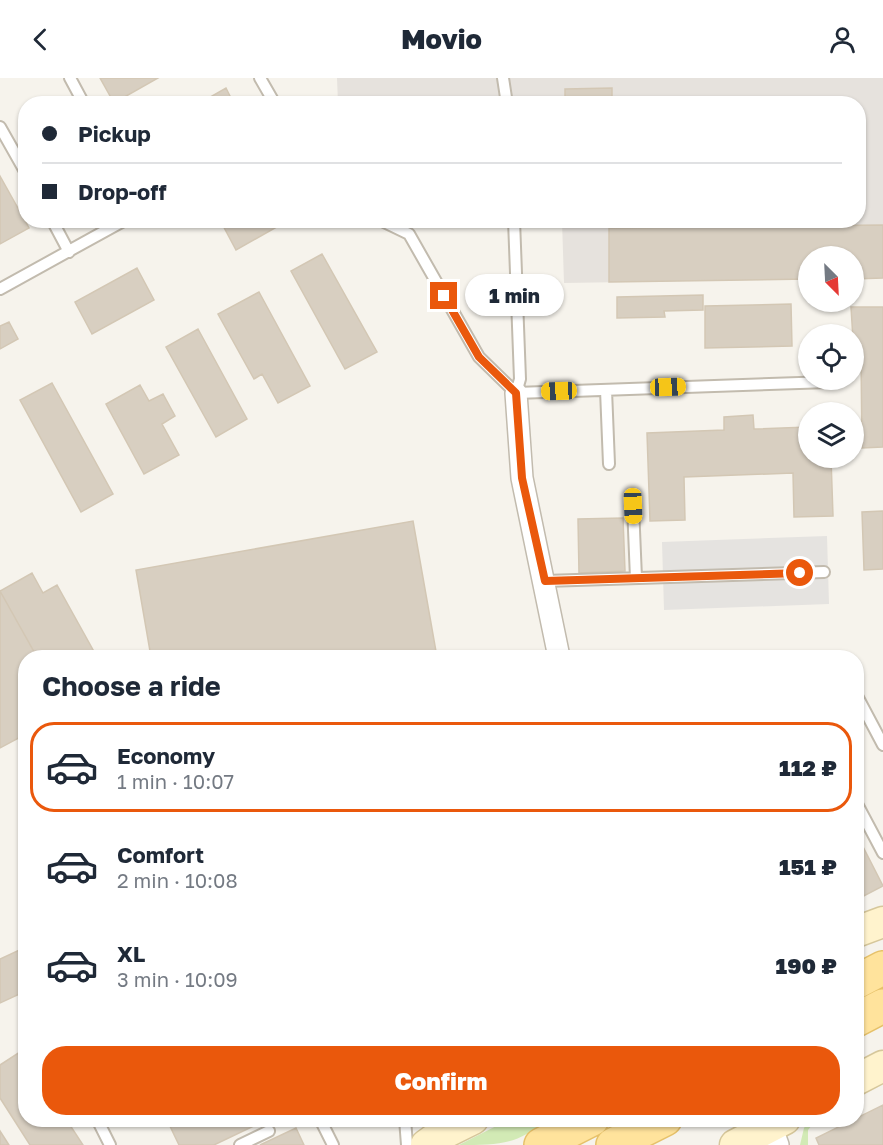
<!DOCTYPE html>
<html lang="en">
<head>
<meta charset="utf-8">
<style>
  :root { --surface:#fff; --page:#f6f6f7; --text:#1f2937; --muted:#747a83; --line:#e0e1e3; --accent:#ea580c }
  body { margin:0; font-family:"Golos Text",sans-serif; background:var(--page); color:var(--text); height:100vh; display:flex; flex-direction:column; font-size:22px; white-space:nowrap }
  * { box-sizing:border-box; margin:0 }
  p { font-size:20px; color:var(--muted) }
  .icon { flex:none; width:33px; height:33px; fill:none; stroke:currentColor; stroke-width:2; stroke-linecap:round; stroke-linejoin:round }
  .map { position:relative; flex:1; overflow:hidden }
  .side { position:absolute; left:18px; top:572px; width:846px; height:477px; display:flex; flex-direction:column; background:var(--surface); border-radius:24px; box-shadow:0 2px 4px #0004 }
  .side>* { flex:none }
  .banner { position:absolute; left:18px; top:18px; width:848px; height:132px; border-radius:24px; box-shadow:0 2px 4px #0004; display:grid; align-content:center; height:132px; padding:0 24px; background:var(--surface) }
  .needle { width:39px; rotate:156deg }
  .fabs { position:absolute; left:798px; top:168px; display:grid; gap:12px }
  .fabs a { display:grid; place-items:center; width:66px; height:66px; border-radius:50%; background:var(--surface); box-shadow:0 2px 4px #0004; font-size:30px }
  .end { position:absolute; width:27px; height:27px; margin:-14px; border:8px solid #ea580c; background:#fff; box-shadow:0 0 0 3px #fff }
  .from { border-radius:50% }
  .bubble { position:absolute; height:42px; border-radius:21px; background:var(--surface); box-shadow:0 2px 4px #0004; font-size:20px; font-weight:800; line-height:42px; text-align:center }
  .car { position:absolute; width:18px; height:36px; margin:-18px -9px; border-radius:8px; box-shadow:0 0 4px 2px #0007; background:linear-gradient(#f5c518 24%,#345 0 40%,#f5c518 0 76%,#345 0 86%,#f5c518 0) }
  .banner b { display:flex; align-items:center; gap:21px; height:57px; font-size:22px }
  .banner b+b { border-top:2px solid var(--line) }
  .banner i { width:15px; height:15px; background:var(--text) }
  ul { padding:0; list-style:none }
  li { display:flex; align-items:center; gap:18px; height:90px; margin:0 12px 9px; padding:0 12px; border:3px solid transparent; border-radius:24px }
  li div { flex:1 }
  li b { display:block; font-size:22px }
  li em { font-style:normal; font-weight:800 }
  li.selected { border-color:var(--accent) }
  li>.icon { width:54px; height:54px; stroke-width:1.5 }
  h2 { padding:0 24px; font-size:27px; line-height:72px }
  .button { display:flex; gap:12px; margin-top:auto; padding:12px 24px }
  .button a { flex:1; height:69px; border-radius:24px; background:var(--accent); color:#fff; font-size:24px; font-weight:800; line-height:69px; text-align:center }
  header { display:flex; justify-content:space-between; align-items:center; height:78px; padding:0 24px; background:var(--surface); font-size:27px; font-weight:800 }
  .map>svg:first-child { display:block }
  .industrial { fill:#e6e2dd }
  .green { fill:#d2eab5 }
  .parking { fill:#e5e3e0 }
  .building { fill:#d8cfc1; stroke:#d3c7b4; stroke-width:1.5 }
  .lines { fill:none; stroke-linecap:round; stroke-linejoin:round }
  .lane-casing { stroke:#c2bbae; stroke-width:14 }
  .street-casing { stroke:#c2bbae; stroke-width:24 }
  .secondary-casing { stroke:#d6c79b; stroke-width:33 }
  .primary-casing { stroke:#e6c16a; stroke-width:36 }
  .lane { stroke:#fff; stroke-width:10 }
  .street { stroke:#fff; stroke-width:21 }
  .secondary { stroke:#fff3cd; stroke-width:30 }
  .primary { stroke:#ffe39c; stroke-width:33 }
  .route { stroke:#ea580c; stroke-width:8 }
</style>
</head>
<body>
<header><svg class="icon" aria-label="back" viewBox="0 0 24 24"><path d="M15 5l-7 7 7 7"/></svg>Movio<svg class="icon" aria-label="person" viewBox="0 0 24 24"><circle cx="12" cy="8" r="4"/><path d="M4 21q1-7 8-7t8 7"/></svg></header>
<div class="map">
<svg width="883" height="1067" viewBox="0 0 883 1067">
  <rect width="100%" height="100%" fill="#f6f3ec"/>
  <path class="industrial" d="M337,0h546v200l-29,1v-23h-46v23l-244,4 -2,-62 296,-1v-116l-520,-1z"/>
  <path class="green" d="M510,1041h38c-31,26 -48,26 -89,26z
    M810,1041h7l-9,11v15h-8l4,-17z"/>
  <path class="parking" d="M827,458l2,68 -165,6 -2,-68z"/>
  <path class="building" d="M100,0h58l-44,25z
    M226,10l8,16h-36z
    M612,10v16h-47v-15z
    M0,98l29,52 -29,16z
    M220,142h69l-53,30z
    M883,147v53l-29,1v-23h-46v23l-199,3v-54z
    M322,176l55,98 -32,17 -54,-98z
    M137,190l17,32 -62,34 -17,-32z
    M259,214l51,94 -32,17 -16,-29 -8,5 -36,-65z
    M703,217v15l-39,1 1,6 -48,1v-21z
    M791,226l1,42 -87,2v-42z
    M851,229h32v140l-21,1 -1,-93h-7z
    M9,244l9,17 -18,10v-23z
    M198,251l49,90 -31,18 -50,-90z
    M52,305l61,111 -32,18 -61,-112z
    M140,307l9,16 14,-7 12,22 -13,8 17,31 -35,19 -38,-70z
    M753,337l1,14 54,-2v31h23l2,58 -39,1 -1,-44 -109,4 1,43 -35,1 -3,-88 77,-3v-13z
    M883,433v58l-19,1 -2,-58z
    M623,440l2,53 -46,2 -1,-54z
    M413,443l24,136h-286l-15,-87z
    M32,495l11,20 14,-8 40,72h-60l-37,-66z
    M0,513l37,66h-11v77l-26,14z
    M856,755l27,53 -27,14z
    M26,869v44l-26,12v-44z
    M23,972l3,4v65h40l17,26h-53l-30,-47v-33z
    M883,1027v40h-64l-3,-7z
    M180,1041h86v1l-52,25h-35l-10,-21z
    M296,1050l8,17h-44z
    M0,1053l9,14h-9z"/>
  <g class="lines">
    <g class="lane-casing">
      <path id="lane" d="M70,0l14,26
        M260,0l15,26
        M503,0l4,26
        M0,49l26,46
        M52,142l17,32
        M380,142l29,14 70,123 37,36 313,-11
        M514,142l6,159 -4,14
        M0,211l125,-69
        M606,312l3,74
        M633,428l3,72
        M545,503l279,-9
        M856,616l27,51
        M856,724l27,51
        M97,1041l13,26
        M320,1041l13,26
        M405,1041l2,26
        M240,1067l29,-14"/>
    </g>
    <g class="street-casing">
      <path id="street" d="M516,315l6,85 37,179
        M771,1048l7,19"/>
    </g>
    <g class="secondary-casing">
      <path id="secondary" d="M856,854l27,-10
        M856,1002l27,-14
        M426,1067l11,-8 36,-18
        M735,1067l50,-26"/>
    </g>
    <g class="primary-casing">
      <path id="primary" d="M856,904l27,-14
        M856,942l27,-14
        M541,1067l51,-26
        M613,1067l52,-26"/>
    </g>
    <use href="#lane" class="lane"/>
    <use href="#street" class="street"/>
    <use href="#secondary" class="secondary"/>
    <use href="#primary" class="primary"/>
  </g>
  <g class="lines">
    <path class="route" d="M444,218l35,61 37,36 6,85 23,103 255,-8"/>
  </g>
</svg>
<div class="fabs">
<a><svg class="needle" viewBox="-14 -14 28 28"><path d="M0-13l5 13h-10z" fill="#e53935"/><path d="M0 13l5-13h-10z" fill="#747a83"/></svg></a>
<a><svg class="icon" aria-label="locate" viewBox="0 0 24 24"><circle cx="12" cy="12" r="6"/><path d="M12 2v4M12 18v4M2 12h4M18 12h4"/></svg></a>
<a><svg class="icon" aria-label="layers" viewBox="0 0 24 24"><path d="M12 4l9 5-9 5-9-5zM3 14l9 5 9-5"/></svg></a>
</div>
<i class="end from" style="left:800px;top:495px"></i>
<i class="end" style="left:444px;top:218px"></i>
<div class="bubble" style="left:465px;top:196px;width:99px">1 min</div>
<i class="car" style="left:668px;top:309px;rotate:88deg"></i>
<i class="car" style="left:559px;top:313px;rotate:268deg"></i>
<i class="car" style="left:633px;top:428px;rotate:178deg"></i>
<div class="banner">
<b><i class="from"></i>Pickup</b>
<b><i></i>Drop-off</b>
</div>
<section class="side">
<h2>Choose a ride</h2>
<ul>
<li class="selected"><svg class="icon" aria-label="car" viewBox="0 0 24 24"><path d="M5 17H2v-5l4-1 3-4h7l3 4 3 1v5h-3M9 17h6M6 11h13"/><circle cx="7" cy="17" r="2"/><circle cx="17" cy="17" r="2"/></svg><div><b>Economy</b><p>1 min · 10:07</p></div><em>112 ₽</em></li>
<li><svg class="icon" aria-label="car" viewBox="0 0 24 24"><path d="M5 17H2v-5l4-1 3-4h7l3 4 3 1v5h-3M9 17h6M6 11h13"/><circle cx="7" cy="17" r="2"/><circle cx="17" cy="17" r="2"/></svg><div><b>Comfort</b><p>2 min · 10:08</p></div><em>151 ₽</em></li>
<li><svg class="icon" aria-label="car" viewBox="0 0 24 24"><path d="M5 17H2v-5l4-1 3-4h7l3 4 3 1v5h-3M9 17h6M6 11h13"/><circle cx="7" cy="17" r="2"/><circle cx="17" cy="17" r="2"/></svg><div><b>XL</b><p>3 min · 10:09</p></div><em>190 ₽</em></li>
</ul>
<div class="button"><a>Confirm</a></div>
</section>
</div>
</body>
</html>
